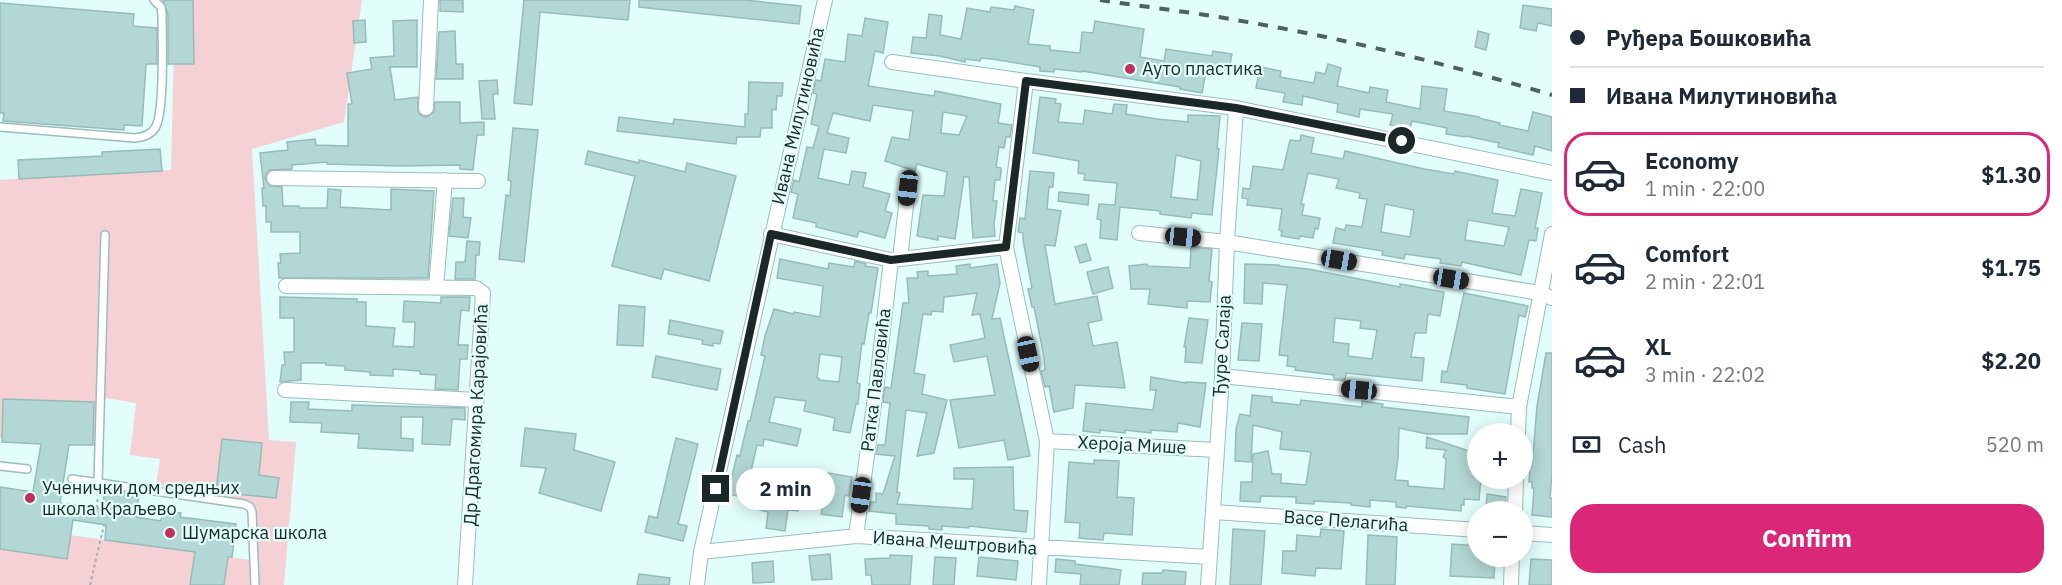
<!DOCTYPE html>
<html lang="en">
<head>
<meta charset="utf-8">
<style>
  :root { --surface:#fff; --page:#f2f2f3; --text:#1f2937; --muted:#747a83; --line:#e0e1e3; --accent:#db2777 }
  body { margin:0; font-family:"IBM Plex Sans",sans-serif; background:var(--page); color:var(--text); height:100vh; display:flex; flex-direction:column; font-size:22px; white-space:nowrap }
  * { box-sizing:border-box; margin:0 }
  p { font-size:20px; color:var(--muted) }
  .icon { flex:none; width:33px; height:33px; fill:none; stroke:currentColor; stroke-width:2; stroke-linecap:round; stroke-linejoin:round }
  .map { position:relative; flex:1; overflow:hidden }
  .drawer { display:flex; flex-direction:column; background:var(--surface); width:510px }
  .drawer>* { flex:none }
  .guide { display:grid; align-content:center; height:132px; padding:0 18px; background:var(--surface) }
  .tools { position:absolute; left:1467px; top:423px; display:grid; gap:12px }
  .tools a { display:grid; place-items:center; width:66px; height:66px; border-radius:50%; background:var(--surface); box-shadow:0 3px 15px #0003; font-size:30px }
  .end { position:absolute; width:27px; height:27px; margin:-14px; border:8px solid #1a2827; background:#fff; box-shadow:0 0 0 3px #fff }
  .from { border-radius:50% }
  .bubble { position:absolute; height:42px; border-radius:21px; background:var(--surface); box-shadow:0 3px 15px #0003; font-size:20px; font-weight:800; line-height:42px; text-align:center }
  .car { position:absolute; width:18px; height:36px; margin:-18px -9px; border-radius:8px; box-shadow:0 0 4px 2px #0007; background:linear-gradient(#222 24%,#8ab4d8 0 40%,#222 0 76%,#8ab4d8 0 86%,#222 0) }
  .guide b { display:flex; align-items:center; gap:21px; height:57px; font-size:22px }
  .guide b+b { border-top:2px solid var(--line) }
  .guide i { width:15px; height:15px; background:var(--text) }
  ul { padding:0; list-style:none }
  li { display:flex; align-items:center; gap:18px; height:84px; margin:0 12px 9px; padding:0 6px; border:3px solid transparent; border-radius:24px }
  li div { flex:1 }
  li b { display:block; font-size:22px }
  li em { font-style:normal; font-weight:800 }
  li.selected { border-color:var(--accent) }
  li>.icon { width:54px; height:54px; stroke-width:1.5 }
  .pay { display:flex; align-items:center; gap:15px; height:66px; padding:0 18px; font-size:22px }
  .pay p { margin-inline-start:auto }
  .action { display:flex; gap:12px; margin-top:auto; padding:12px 18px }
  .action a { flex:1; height:69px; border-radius:24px; background:var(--accent); color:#fff; font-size:24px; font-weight:800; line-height:69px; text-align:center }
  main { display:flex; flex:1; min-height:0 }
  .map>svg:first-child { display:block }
  .green { fill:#f5d1d6 }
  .building { fill:#b3d7d4; stroke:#98bbb8; stroke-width:1.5; fill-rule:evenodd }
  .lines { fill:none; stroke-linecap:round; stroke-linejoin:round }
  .service-casing { stroke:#9abdbb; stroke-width:10 }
  .minor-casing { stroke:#9abdbb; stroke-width:16 }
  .path { stroke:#9bb3b0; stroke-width:2; stroke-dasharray:3 3; stroke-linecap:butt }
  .service { stroke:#fff; stroke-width:7 }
  .minor { stroke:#fff; stroke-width:14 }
  .rail { stroke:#4f615f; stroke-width:4; stroke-dasharray:10 10; stroke-linecap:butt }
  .route { stroke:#1a2827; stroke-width:8 }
  .poi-dot { fill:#be2f5b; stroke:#e1fefb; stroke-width:2 }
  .labels { text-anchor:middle; stroke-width:4.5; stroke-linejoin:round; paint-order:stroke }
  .poi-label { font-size:18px; fill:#1a2827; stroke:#e1fefb; text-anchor:start }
  .street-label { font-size:18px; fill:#1a2827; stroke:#e1fefb }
</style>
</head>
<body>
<main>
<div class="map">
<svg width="1552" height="585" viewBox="0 0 1552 585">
  <rect width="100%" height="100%" fill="#e1fefb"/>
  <path class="green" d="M175,0h187l-18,122 -92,27 17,291 27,2 -12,143h-60l4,-28 25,3 -3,-53 -61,-11 11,-6 -44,-5 4,-26 -30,-4 6,-52 -36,-6 -1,42 -68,-2 -31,1v-258l104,-8 67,-2z
    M70,535l125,17 -5,33h-190v-36z"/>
  <path class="building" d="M163,0h30l1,64h-26v-49z
    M440,0h23v12l-23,-1z
    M524,0h106l-2,20 -88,-8 -8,93 -18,-2z
    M639,0h105l57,6 -2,18 -160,-17z
    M0,3l134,11 -1,12 24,2v36h-11l-4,62 -18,-1v5l-121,-9 1,-8h-4z
    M1523,5l29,4v17l-14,-3 -2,8 -16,-3z
    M1015,6l19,4 -6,34 22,2v4l30,3 2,-21 11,1 2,-12 24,4 25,4 -4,28 24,4 2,-12 46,7 1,-5 19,3 -4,20 -22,-3 -4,22 -22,-4v-2l-98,-16v1l-28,-3v3l-14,-1v-4l-48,-8 -11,-1 -1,3 -15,-2v3l-25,-6 -29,-3 2,-16 13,1 3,-24 13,2 -2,19 21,4 6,-31 23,4 1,-5 23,3z
    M865,18l23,4 -5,31 -8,-2 -7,35 66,10 1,-5 66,13 -3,19 14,2 -2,12h-4l-2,11 -5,-1 -3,20 5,1v4l-1,8h-5l-2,21h4l-3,23 1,12 -22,2 -4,-61h-5l-9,62 -17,-3v4l-21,-4 6,-41 21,1 3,-24 -30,-8 -2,7 -30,-10 7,-24 17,3 4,-29 -40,-6 -3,16 -37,-8 -6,20 22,5 -3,15 -22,-4 -6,29 31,7 3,-14 14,2 -3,14 27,7 -5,17 7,2 -7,25 -26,-7 -2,6 -41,-10v-4l-23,-5 5,-24 -7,-2 3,-12 5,2 8,-35 6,1 6,-22 -8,-2 6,-30 -4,-1 3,-13 5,1 4,-22 20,3 3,-28 14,2zM943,112l24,4 -8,19 -18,-2z
    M365,20l1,22 -12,1 -1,-22z
    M417,20v47h-27l5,33 23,-3v15l3,3 5,2 8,-5 1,-10h25v21l24,-1v13h-7l-4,35 -13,-1v-4l-60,1 -73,-2v-2l-35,3v4l-22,1 -3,3 -2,5 5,8 12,1 1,19h16v2h28l1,-19 13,1 -1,17 51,3v-21l43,2 -6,87h-149l-1,-15h3l-1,-9 20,-1v-21h-29v-10h-5v-16h-3l-1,-18h2l-4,-35 28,-3 -1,-8 28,-3 1,6 32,1v-42h4l-5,-31 25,-4 -2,-11 24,-2 -1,-35z
    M455,31l1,33h7v15h-27l3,-47z
    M1478,31l11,3 -3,16 -11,-3z
    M1328,64l13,4 -4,18 32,7 1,-6 18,3 -2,12 34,7 2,-23 25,3 -3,22 35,6v1l21,5 -1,2 29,6 5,-19 19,5v34l-17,-5 -2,9 -35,-8 1,-4 -33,-7 -1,1 -19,-3 1,-6 -35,-7 -2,8 -20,-4 3,-11 -33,-5 -1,8 -22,-5 1,-8 -35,-8 -1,9 -19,-3 2,-9 -29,-5 4,-21 21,4 -1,6 34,6 2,-11 9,2z
    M497,80l1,14h-5l2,25h-13l-3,-38z
    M749,82l34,1 -1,13h-5l-1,14 -4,-1v19h-11l-1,9h-23l-1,7 -119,-13 2,-14 54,7 1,-5 71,8v-13h3z
    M1040,97l16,2 -1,4 6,1 -3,18 25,2 2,-14 27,4 2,-10 13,1 -1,9 31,5 31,3v-7l32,1 -3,32 2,1 -7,66 -20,-2 -1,5 -31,-4v-3l-40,-4 -3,33 -17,-2 1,-18 -4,-1 2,-15 16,1 2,-22 -33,-3 1,-6 -7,-1 1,-12 -46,-8zM1176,155l25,6 -4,39 -26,-3z
    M513,128l25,2 -14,132 -25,-3 7,-64 4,1 1,-15 -3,-1z
    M1301,135l13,3 -3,15 32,6 2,-8 79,18 30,5 1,-3 43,9 -6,33 23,3 6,-27 21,4 -7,35h3l-2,13 -7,-1 -8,35 -59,-13 -1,4 -21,-3 1,-4 -36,-5 -1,5 -22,-4 1,-4 -50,-8 3,-15 9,2 1,-5 16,2 5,-28 -8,-1 1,-5 -24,-5 3,-9 -31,-6 -7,31h3l-2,11 18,3 -2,11 -3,-1 -2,10 -13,-2 -1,3 -18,-3 1,-5 -3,-1 3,-21 -35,-4 1,-6 -6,-1 1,-10 7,1 3,-23 30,4 7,-30 10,1zM1385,204l29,6 -4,27 -29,-5zM1468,220l41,7 -5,19 -39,-6z
    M160,149l2,22 -143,8 -1,-19 84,-4v-4z
    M588,151l51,12v-3l46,12 2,-9 49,13 -27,105 -45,-12 -3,10 -49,-13 23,-90 -50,-12z
    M1030,171l24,2 -1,14h-4l-2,22 14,2 -6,35 -10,-1 10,59 42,-8 5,24 -14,3 5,23 24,-4 8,46 -50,-3 -2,23 -19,4 -5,-26 -4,1 -4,-16 4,-1 -1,-13 -10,-50h-2l-4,-18 4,-1 -9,-48v-7l-5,-1 2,-14 5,1z
    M1059,192l30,3 -1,10 -30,-4z
    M453,198h11l-1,19 8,1 -3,20 -19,-2z
    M467,241l13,1 -1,13h-3l-1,24h-20l1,-17h9z
    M1086,244l5,16 -11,3 -5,-16z
    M1191,247l21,2 -3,32 3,1 -2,20 -23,-1v7l-39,-4 2,-15h-19l-2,-23 18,-2 1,2 42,2z
    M780,259l48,10 1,-6 25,4 1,-6 11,3 -1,2 13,2 -7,45h-2l-5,31 -2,-1 -5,40 3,1 -2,20h-2l-6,29 -17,-3 2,-12 -31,-7 2,-10 -31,-4 -6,25 32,7 -4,17 -33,-7 -1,7 -6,-1 -6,26 38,9 -3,12 14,2 -2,17 -10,-1 -3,21 -19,-3 2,-16 -22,-6 2,-8 -20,-4 9,-39 3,1 8,-35h2l15,-65 -4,-1 4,-19 9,-27 19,5 1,-2 26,5 3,-31 -46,-8zM820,354l22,3 -3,25 -20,-2v-2h-2z
    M970,264v4l27,-4 3,19 -8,36 8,-1 30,138 -22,4 -4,-20 -45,8 -9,-48 45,-5 -8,-39 -33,6 -4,-17 35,-7 -5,-24 -8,1 5,-22 -33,4 -1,15 -11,-1 -1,4 -8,-1 -9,59 11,2 -3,19 25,6 -13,53 -17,3 10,-43 -21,-3 -9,82 3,1 -3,11 75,5 2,-30h-20v-11l59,-1 1,43 14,1 -2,21 -57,-6v2l-27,-2v4l-13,-1v-3l-33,-2v-10l-27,-3 1,-9h6v-9l7,1 12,-38 -19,-2 2,-9h7l5,-42 -7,-1 2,-15 6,1 12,-85h6l-2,-25h11l-1,-6 11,-1v5l29,-2 -1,-8z
    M1245,264l34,1v1l29,3 92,18v-3l44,8 -4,24 -12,-2 -2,19h-11l-4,24 13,1 -2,23 -76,-8 -1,7 -11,-1v-4l-39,-5 1,-3 -9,-1 1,-10 -9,-1 8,-70 -24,-2 -1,21 -18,-1zM1335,318l26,3 -1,7 17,2 -5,29 -24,-3 1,-12 -16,-2z
    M1108,267l5,21 -20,6 -6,-22z
    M1464,293l64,13 -3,11 -6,-2 -14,79 -38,-6v-3l-26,-3 1,-11 5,1z
    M280,297l77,2v3h9v24l29,2 -2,18 21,1 1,-25h-12l1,-21 37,2v-6h29l-1,14 -8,-1 -3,35h10l-1,14h-7l-2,31 -23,-1 1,-14 -16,-1v-3l-27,-2v7l-23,-1v-3l-25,-2v-4l-19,-1v-2h-25v17l-21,2 2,-17h3l-1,-13h10v-34h-14z
    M619,305l26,2 -2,39 -26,-1z
    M1189,318l19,2 -6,43 -17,-1 1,-15h-2z
    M670,320l53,11 -3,13 -7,-1v3l-11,-2 1,-4 -35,-6z
    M1242,323l20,1 -3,37 -21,-1z
    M1546,353h6v121l-2,24h2v19l-20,-2 2,-27h-2v-6h-3l1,-15h2l5,-61z
    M656,356l65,13 -4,21 -65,-13z
    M1151,377l35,6v-1l20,1 -6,44 -22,-4 -1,9 -26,-2v3l-26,-3v3l-25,-3v3l-17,-2 3,-28 67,7 3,-20h-6z
    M1252,395l20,2v5l28,3 1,-5 61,7v-6l21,3 -1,3 87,10 -2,17h-40l-28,-6 -1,30 -3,22 13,1v5l36,3 2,-30 -3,-2 3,-7 -20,-2 1,-11 51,17 -4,14 4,1v9h3l-2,22 -15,-1v6h-3v6l-54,-5 -1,2 -10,-1v-5l-26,-2v7l-19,-2v-2l-37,-2v3l-18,-1v-6l-35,-1 -1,6 -20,-1 1,-19h11l1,-28 15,-3 4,23h9v9l25,2 5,-33 -31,-3 2,-17 -29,-7 -2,37 -16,-1 1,-32 4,-15 10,2z
    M3,399l91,3 -1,43h-24l-9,58 42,6 3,-19 34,4 -3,23 25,4 1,-10 19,2 -1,4 56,7 -4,33h-4l-4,28h-34l5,-33 -90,-12 1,-15 -33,-5 -6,39 -67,-10v-62l33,5 8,-48 -39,-2z
    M291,402h18l-1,7 44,2v-6l113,3v12l-13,-1 -2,26 -28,-1 1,-27h-22v21l12,1v12l-55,-3 1,-14 -38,-2 1,-9 -32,-1z
    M525,428l51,6 -2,16 41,12 -14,49 -62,-18 7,-25 -25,-2z
    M676,438l22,6 -20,80 9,2 -4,15 -38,-9 4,-16 8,2z
    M222,439l40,4 -3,32 20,3 -3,20 -60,-6z
    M1094,460l25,1 -2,36 17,1 -2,37 -28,-2 -1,7 -24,-2 1,-15 -15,-1 4,-60 25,2z
    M828,473l24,4 -3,19 -4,-1 -3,22 -21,-3 2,-10 -17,-3 3,-16 17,3z
    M1487,494l19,3 -1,12 -19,-2z
    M1233,529l32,2 -4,54h-31z
    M1321,529l23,2 -3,38 -25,-1 -1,8 -33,-3 1,-22h13l1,-16 23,2z
    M1368,535l29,2 -2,48h-29z
    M1452,544l26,2v10h17l-1,22 -44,-2z
    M830,554l2,25 -20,1 -3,-24z
    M890,555l22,1 -2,29h-38l-1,-10h-5l-1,-16 25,-1z
    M935,557l21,1 -2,27h-21z
    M979,557l39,4 -2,19 -39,-4z
    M1056,559l19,2v3l46,6 -2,15h-39l1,-11 -26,-2z
    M1531,559l21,1v25h-23z
    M773,561l1,21 -21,1 -1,-20z
    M1163,570l23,2 -1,13h-43l1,-12h19z
    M639,574l31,4 -1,7h-32z"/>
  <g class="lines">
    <g class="service-casing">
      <path id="service" d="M0,127l135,11c9,-1 16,-3 20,-10 10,-14 7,-92 7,-113l-1,-8 -7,-7
        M0,466l27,3
        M72,479l172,25 6,3 2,5 3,73
        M98,483l7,-248"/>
    </g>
    <g class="minor-casing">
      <path id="minor" d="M892,62l134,19 210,27 316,65
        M1026,81l-20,166 41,194 -8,144
        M426,108l5,-108
        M274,178l204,3
        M1139,233l88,9 313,51 12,5
        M771,234l120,26 115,-13
        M900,259l8,-71
        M286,286l190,2 7,5 -18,292
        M436,288l9,-108
        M1222,376l297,31
        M285,390l192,10
        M1518,434l1,-27 33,-173
        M1047,441l169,9
        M1214,512l264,18
        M1515,512l1,-34
        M1522,533l30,2
        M856,536l20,-146 15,-130
        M701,552l155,-16 354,21
        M697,585l4,-33 124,-552
        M1208,585l14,-209 5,-134 9,-134
        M1511,585l1,-29"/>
    </g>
    <path class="path" d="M97,508l1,-16
      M90,585l14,-60"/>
    <use href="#service" class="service"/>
    <use href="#minor" class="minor"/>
    <path class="rail" d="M1100,0c45,7 91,12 136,20 106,18 212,44 316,75"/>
  </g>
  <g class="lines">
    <path class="route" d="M716,489l55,-255 120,26 115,-13 20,-166 210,27 166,33"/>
  </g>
  <g class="poi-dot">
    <circle cx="1130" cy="69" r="6"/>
    <circle cx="30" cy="498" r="6"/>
    <circle cx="170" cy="533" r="6"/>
  </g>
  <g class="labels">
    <g class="poi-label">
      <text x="1142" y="75">Ауто пластика</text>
      <text x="42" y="494">Ученички дом средњих<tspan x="42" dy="21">школа Краљево</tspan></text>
      <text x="182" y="539">Шумарска школа</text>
    </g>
    <g class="street-label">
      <text transform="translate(798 116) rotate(-77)" y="6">Ивана Милутиновића</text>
      <text transform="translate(1222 346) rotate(-87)" y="6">Ђуре Салаја</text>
      <text transform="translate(876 380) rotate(-83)" y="6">Ратка Павловића</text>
      <text transform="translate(476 415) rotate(-87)" y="6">Др Драгомира Карајовића</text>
      <text transform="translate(1132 445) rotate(3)" y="6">Хероја Мише</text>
      <text transform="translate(1346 521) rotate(4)" y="6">Васе Пелагића</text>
      <text transform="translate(955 543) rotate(4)" y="6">Ивана Мештровића</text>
    </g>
  </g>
</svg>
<div class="tools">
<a>+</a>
<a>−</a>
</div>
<i class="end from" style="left:1402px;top:141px"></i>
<i class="end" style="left:716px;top:489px"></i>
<div class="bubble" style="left:736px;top:468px;width:99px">2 min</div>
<i class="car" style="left:908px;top:188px;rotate:187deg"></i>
<i class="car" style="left:1183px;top:237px;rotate:96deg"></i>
<i class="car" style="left:1339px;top:260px;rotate:99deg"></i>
<i class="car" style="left:1451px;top:279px;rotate:99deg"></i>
<i class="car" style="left:1028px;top:354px;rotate:168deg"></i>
<i class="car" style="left:1359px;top:390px;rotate:276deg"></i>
<i class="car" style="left:861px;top:495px;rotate:188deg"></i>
</div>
<section class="drawer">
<div class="guide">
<b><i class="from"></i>Руђера Бошковића</b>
<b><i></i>Ивана Милутиновића</b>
</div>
<ul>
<li class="selected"><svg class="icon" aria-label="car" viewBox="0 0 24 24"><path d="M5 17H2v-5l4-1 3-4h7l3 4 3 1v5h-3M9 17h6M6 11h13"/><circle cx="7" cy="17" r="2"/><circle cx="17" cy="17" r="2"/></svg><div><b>Economy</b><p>1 min · 22:00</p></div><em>$1.30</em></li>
<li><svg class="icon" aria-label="car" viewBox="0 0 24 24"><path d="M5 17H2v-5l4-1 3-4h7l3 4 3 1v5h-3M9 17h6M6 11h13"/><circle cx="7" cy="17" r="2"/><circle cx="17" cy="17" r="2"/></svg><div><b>Comfort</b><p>2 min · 22:01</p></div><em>$1.75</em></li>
<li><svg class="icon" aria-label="car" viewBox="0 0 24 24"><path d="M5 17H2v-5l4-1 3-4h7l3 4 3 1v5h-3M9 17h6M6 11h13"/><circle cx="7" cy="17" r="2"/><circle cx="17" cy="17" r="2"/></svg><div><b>XL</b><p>3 min · 22:02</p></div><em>$2.20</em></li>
</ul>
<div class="pay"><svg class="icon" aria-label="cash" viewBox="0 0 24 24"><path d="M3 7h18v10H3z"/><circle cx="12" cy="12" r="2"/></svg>Cash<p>520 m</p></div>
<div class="action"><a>Confirm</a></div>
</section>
</main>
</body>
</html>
